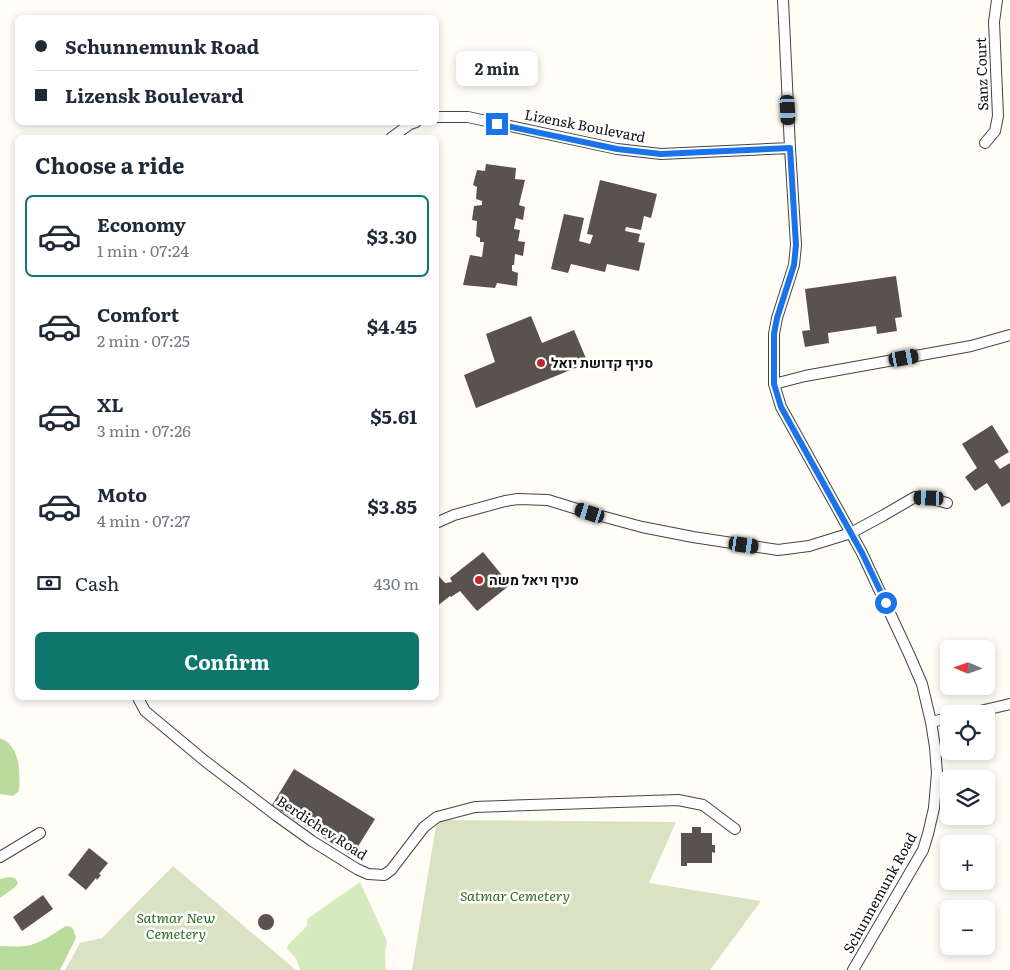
<!DOCTYPE html>
<html lang="en">
<head>
<meta charset="utf-8">
<style>
  :root { --surface:#fff; --page:#f2f2f3; --text:#1f2937; --muted:#747a83; --line:#e0e1e3; --accent:#0f766e }
  body { margin:0; font-family:Literata,Heebo,serif; background:var(--page); color:var(--text); height:100vh; display:flex; flex-direction:column; font-size:19px; white-space:nowrap }
  * { box-sizing:border-box; margin:0 }
  p { font-size:16px; color:var(--muted) }
  .icon { flex:none; width:28px; height:28px; fill:none; stroke:currentColor; stroke-width:2; stroke-linecap:round; stroke-linejoin:round }
  .map { position:relative; flex:1; overflow:hidden }
  .details { position:absolute; left:15px; top:135px; width:424px; height:565px; display:flex; flex-direction:column; background:var(--surface); border-radius:8px; box-shadow:0 2px 8px #0003 }
  .details>* { flex:none }
  .hud { position:absolute; left:15px; top:15px; width:424px; height:110px; border-radius:8px; box-shadow:0 2px 8px #0003; display:grid; align-content:center; height:110px; padding:0 20px; background:var(--surface) }
  .needle { width:32px; rotate:272deg }
  .tools { position:absolute; left:940px; top:640px; display:grid; gap:10px }
  .tools a { display:grid; place-items:center; width:55px; height:55px; border-radius:8px; background:var(--surface); box-shadow:0 2px 8px #0003; font-size:25px }
  .end { position:absolute; width:22px; height:22px; margin:-11px; border:6px solid #1a73e8; background:#fff; box-shadow:0 0 0 2px #fff }
  .from { border-radius:50% }
  .bubble { position:absolute; height:35px; border-radius:8px; background:var(--surface); box-shadow:0 2px 8px #0003; font-size:16px; font-weight:700; line-height:35px; text-align:center }
  .car { position:absolute; width:15px; height:30px; margin:-15px -8px; border-radius:6px; box-shadow:0 0 4px 1px #0007; background:linear-gradient(#222 24%,#8ab4d8 0 40%,#222 0 76%,#8ab4d8 0 86%,#222 0) }
  .hud b { display:flex; align-items:center; gap:18px; height:48px; font-size:19px }
  .hud b+b { border-top:1px solid var(--line) }
  .hud i { width:12px; height:12px; background:var(--text) }
  ul { padding:0; list-style:none }
  li { display:flex; align-items:center; gap:15px; height:82px; margin:0 10px 8px; padding:0 10px; border:2px solid transparent; border-radius:8px }
  li div { flex:1 }
  li b { display:block; font-size:19px }
  li em { font-style:normal; font-weight:700 }
  li.selected { border-color:var(--accent) }
  li>.icon { width:45px; height:45px; stroke-width:1.5 }
  h2 { padding:0 20px; font-size:22px; line-height:60px }
  .pay { display:flex; align-items:center; gap:12px; height:55px; padding:0 20px; font-size:19px }
  .pay p { margin-inline-start:auto }
  .button { display:flex; gap:10px; margin-top:auto; padding:10px 20px }
  .button a { flex:1; height:58px; border-radius:8px; background:var(--accent); color:#fff; font-size:20px; font-weight:700; line-height:58px; text-align:center }
  .map>svg:first-child { display:block }
  .green { fill:#d5ebbd }
  .forest { fill:#b9dc9c }
  .cemetery { fill:#d9e3c4 }
  .building { fill:#5a524d }
  .lines { fill:none; stroke-linecap:round; stroke-linejoin:round }
  .minor-casing { stroke:#444; stroke-width:12 }
  .minor { stroke:#fff; stroke-width:10 }
  .route { stroke:#1a73e8; stroke-width:6 }
  .poi-dot { fill:#c4262e; stroke:#fff; stroke-width:2 }
  .labels { text-anchor:middle; stroke-width:5; stroke-linejoin:round; paint-order:stroke }
  .street-label { font-size:14px; fill:#111; stroke:#fff }
  .poi-label { font-size:14px; font-weight:bold; fill:#111; stroke:#fff; text-anchor:start }
  .park-label { font-size:14px; font-style:italic; fill:#2f6b1f; stroke:#fff }
</style>
</head>
<body>
<div class="map">
<svg width="1010" height="970" viewBox="0 0 1010 970">
  <rect width="100%" height="100%" fill="#fffdf5"/>
  <path class="green" d="M360,882l27,59 -2,12 1,17h-86c-4,-13 -4,-12 -13,-21l1,-4 19,-19v-7z"/>
  <path class="forest" d="M0,738c21,8 20,35 19,53l-6,5 -13,-2z
    M9,877l6,1 3,5 -3,4 -15,11v-19z
    M66,926c8,0 8,5 10,12l-16,32h-60v-24c8,0 17,1 25,0 15,-2 28,-12 41,-20z"/>
  <path class="cemetery" d="M437,820l239,2 -27,61 112,18 -51,69h-298z
    M173,866l123,104h-231l15,-27 22,-5z"/>
  <path class="building" d="M486,164l30,4 -1,11 10,1 -6,25 6,2 -2,13 -7,-2 -2,11 6,1 -2,11 7,1 -2,14 -8,-2 -1,11h-2v6l6,2 -1,13 -20,-3 -2,5 -32,-3 7,-30 12,2 2,-15h-4v-4l-4,-2 1,-15 -5,-1 2,-14 8,-1v-4l-6,-2 1,-12 -4,-2 4,-15 8,1z
    M600,180l57,14 -6,24 -7,-2 -3,14 -15,-3 -1,4 15,3 -2,8 7,1 -6,28 -32,-7 -2,8 -34,-8 -3,9 -17,-4 13,-55 20,4 -5,23 11,3 3,-9 -6,-1z
    M896,276l6,41 -7,1 2,13 -20,3 -1,-8 -48,7 1,10 -24,4 -3,-16 8,-1 -5,-41z
    M531,316l11,27 32,-13 14,33 -112,45 -12,-33 31,-13 -9,-28z
    M992,425l17,27 -15,9 6,8 10,-6v39l-8,5 -15,-24 -12,8 -10,-14 12,-9 -15,-24z
    M483,552l27,33 -33,26 -17,-20 -9,6 -1,-1 -14,11v-34l9,10 7,-1 -2,-4z
    M294,769l81,50 -23,37 -80,-51z
    M692,827h9v6h11v12h3v8l-3,-1v11h-25v3h-6v-33h11z
    M89,848l19,15 -9,11 2,1 -4,5 -1,-2 -10,12 -18,-15z
    M43,895l10,14 -31,22 -9,-14z
    M258 922a8 8 0 1 1 16 0a8 8 0 1 1-16 0Z"/>
  <g class="lines">
    <g class="minor-casing">
      <path id="minor" d="M783,0l7,148 6,97 -2,20 -17,53 -3,16v50l7,23 81,146 47,101 13,30 9,38 4,25 2,26 -3,35 -6,26 -5,16 -70,120
        M436,117h32l149,32 44,5 129,-6
        M391,138l19,-14 6,-2
        M985,143l10,-12 3,-15 -4,-94 3,-22
        M774,384l31,-8 166,-30 39,-11
        M436,523l18,-8 51,-14 13,-2 30,1 42,13 52,14 51,10 85,13 31,-4 42,-13 33,-18 31,-18 14,1 18,5
        M138,698l7,13 60,50 72,55 35,25 45,28 11,5 16,1 7,-5 33,-43 13,-10 38,-10 203,-7 25,5 32,24
        M967,714l43,-10
        M931,722l18,-4
        M0,857l40,-24"/>
    </g>
    <use href="#minor" class="minor"/>
  </g>
  <g class="lines">
    <path class="route" d="M497,124l120,25 44,5 129,-6 6,97 -2,20 -17,53 -3,16v50l7,23 81,146 24,50"/>
  </g>
  <g class="poi-dot">
    <circle cx="541" cy="363" r="5"/>
    <circle cx="479" cy="580" r="5"/>
  </g>
  <g class="labels">
    <g class="street-label">
      <text transform="translate(982 74) rotate(-92)" y="5">Sanz Court</text>
      <text transform="translate(585 126) rotate(11)" y="5">Lizensk Boulevard</text>
      <text transform="translate(322 828) rotate(33)" y="5">Berdichev Road</text>
      <text transform="translate(880 893) rotate(-61)" y="5">Schunnemunk Road</text>
    </g>
    <g class="poi-label">
      <text x="551" y="368">סניף קדושת יואל</text>
      <text x="489" y="585">סניף ויאל משה</text>
    </g>
    <g class="park-label">
      <text x="515" y="901">Satmar Cemetery</text>
      <text x="176" y="923">Satmar New<tspan x="176" dy="16">Cemetery</tspan></text>
    </g>
  </g>
</svg>
<div class="tools">
<a><svg class="needle" viewBox="-14 -14 28 28"><path d="M0-13l5 13h-10z" fill="#e53935"/><path d="M0 13l5-13h-10z" fill="#747a83"/></svg></a>
<a><svg class="icon" aria-label="locate" viewBox="0 0 24 24"><circle cx="12" cy="12" r="6"/><path d="M12 2v4M12 18v4M2 12h4M18 12h4"/></svg></a>
<a><svg class="icon" aria-label="layers" viewBox="0 0 24 24"><path d="M12 4l9 5-9 5-9-5zM3 14l9 5 9-5"/></svg></a>
<a>+</a>
<a>−</a>
</div>
<i class="end from" style="left:886px;top:603px"></i>
<i class="end" style="left:497px;top:124px"></i>
<div class="bubble" style="left:456px;top:51px;width:82px">2 min</div>
<i class="car" style="left:788px;top:110px;rotate:177deg"></i>
<i class="car" style="left:904px;top:358px;rotate:80deg"></i>
<i class="car" style="left:929px;top:498px;rotate:272deg"></i>
<i class="car" style="left:590px;top:513px;rotate:288deg"></i>
<i class="car" style="left:744px;top:545px;rotate:98deg"></i>
<div class="hud">
<b><i class="from"></i>Schunnemunk Road</b>
<b><i></i>Lizensk Boulevard</b>
</div>
<section class="details">
<h2>Choose a ride</h2>
<ul>
<li class="selected"><svg class="icon" aria-label="car" viewBox="0 0 24 24"><path d="M5 17H2v-5l4-1 3-4h7l3 4 3 1v5h-3M9 17h6M6 11h13"/><circle cx="7" cy="17" r="2"/><circle cx="17" cy="17" r="2"/></svg><div><b>Economy</b><p>1 min · 07:24</p></div><em>$3.30</em></li>
<li><svg class="icon" aria-label="car" viewBox="0 0 24 24"><path d="M5 17H2v-5l4-1 3-4h7l3 4 3 1v5h-3M9 17h6M6 11h13"/><circle cx="7" cy="17" r="2"/><circle cx="17" cy="17" r="2"/></svg><div><b>Comfort</b><p>2 min · 07:25</p></div><em>$4.45</em></li>
<li><svg class="icon" aria-label="car" viewBox="0 0 24 24"><path d="M5 17H2v-5l4-1 3-4h7l3 4 3 1v5h-3M9 17h6M6 11h13"/><circle cx="7" cy="17" r="2"/><circle cx="17" cy="17" r="2"/></svg><div><b>XL</b><p>3 min · 07:26</p></div><em>$5.61</em></li>
<li><svg class="icon" aria-label="car" viewBox="0 0 24 24"><path d="M5 17H2v-5l4-1 3-4h7l3 4 3 1v5h-3M9 17h6M6 11h13"/><circle cx="7" cy="17" r="2"/><circle cx="17" cy="17" r="2"/></svg><div><b>Moto</b><p>4 min · 07:27</p></div><em>$3.85</em></li>
</ul>
<div class="pay"><svg class="icon" aria-label="cash" viewBox="0 0 24 24"><path d="M3 7h18v10H3z"/><circle cx="12" cy="12" r="2"/></svg>Cash<p>430 m</p></div>
<div class="button"><a>Confirm</a></div>
</section>
</div>
</body>
</html>
